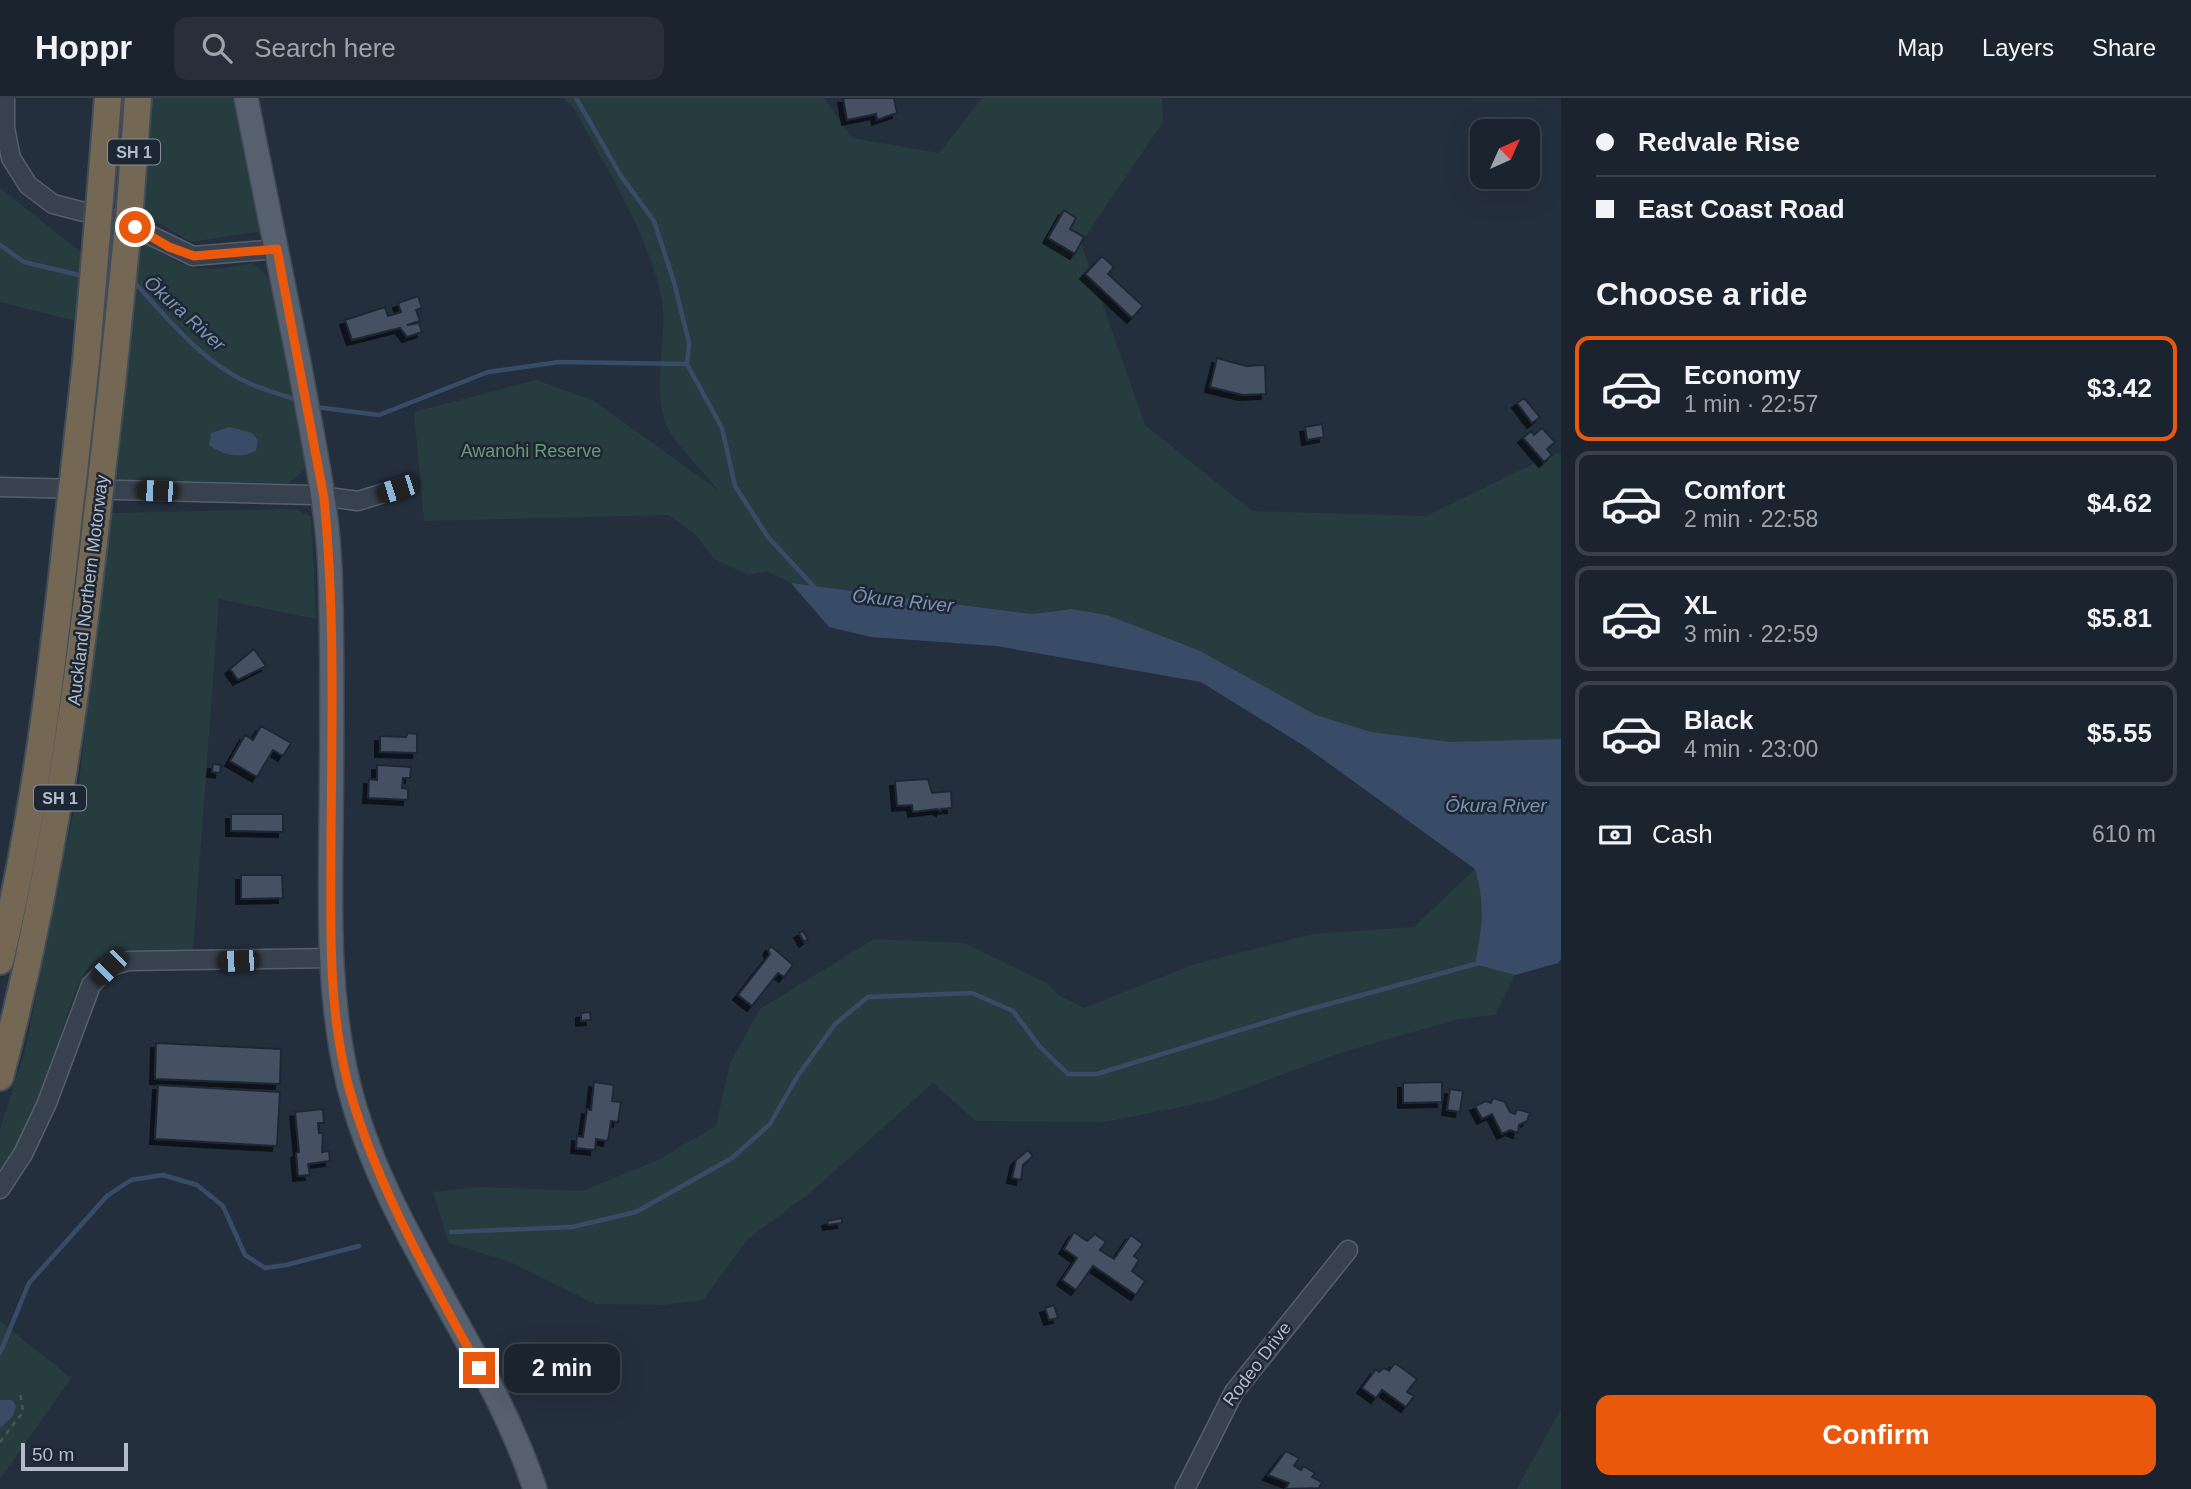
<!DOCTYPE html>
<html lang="en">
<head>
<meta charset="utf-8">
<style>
  :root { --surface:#1b232e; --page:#282f3a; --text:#f1f3f6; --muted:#a0a4aa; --line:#39404a; --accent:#ea580c }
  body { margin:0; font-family:Helvetica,sans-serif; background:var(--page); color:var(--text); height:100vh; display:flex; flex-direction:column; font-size:26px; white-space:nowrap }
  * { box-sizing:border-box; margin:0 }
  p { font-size:23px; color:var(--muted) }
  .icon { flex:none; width:38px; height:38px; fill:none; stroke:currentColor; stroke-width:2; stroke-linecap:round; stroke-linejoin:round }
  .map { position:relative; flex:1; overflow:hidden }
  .details { display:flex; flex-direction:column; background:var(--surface); width:630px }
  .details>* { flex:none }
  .guide { display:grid; align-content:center; height:154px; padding:0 35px; background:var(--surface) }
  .needle { width:46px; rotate:45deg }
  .controls { position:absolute; left:1470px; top:21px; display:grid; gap:14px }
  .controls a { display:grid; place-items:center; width:70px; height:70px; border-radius:14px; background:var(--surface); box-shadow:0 7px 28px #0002,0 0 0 2px var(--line); font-size:35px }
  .scale { position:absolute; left:21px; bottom:18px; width:107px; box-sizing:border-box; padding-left:7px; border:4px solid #b4bcc9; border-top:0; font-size:19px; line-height:24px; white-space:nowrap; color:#b4bcc9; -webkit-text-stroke:5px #1d2633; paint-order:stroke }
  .end { position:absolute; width:32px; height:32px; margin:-16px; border:9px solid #ea580c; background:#fff; box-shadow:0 0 0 4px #fff }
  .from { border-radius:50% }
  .bubble { position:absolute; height:49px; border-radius:14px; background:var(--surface); box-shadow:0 7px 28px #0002,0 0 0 2px var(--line); font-size:23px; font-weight:800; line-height:49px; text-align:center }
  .car { position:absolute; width:21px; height:42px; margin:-21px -10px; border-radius:9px; box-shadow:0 0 5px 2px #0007; background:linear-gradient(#222 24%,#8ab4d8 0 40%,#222 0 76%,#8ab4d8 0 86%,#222 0) }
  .guide b { display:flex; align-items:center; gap:24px; height:66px; font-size:26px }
  .guide b+b { border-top:2px solid var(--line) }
  .guide i { width:18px; height:18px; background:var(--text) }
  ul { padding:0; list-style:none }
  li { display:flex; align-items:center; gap:21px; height:105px; margin:0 14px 10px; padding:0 21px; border:4px solid var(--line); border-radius:14px }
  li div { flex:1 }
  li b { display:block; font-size:26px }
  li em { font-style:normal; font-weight:800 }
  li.active { border-color:var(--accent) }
  li>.icon { width:63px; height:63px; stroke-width:1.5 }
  h2 { padding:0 35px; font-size:32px; line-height:84px }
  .pay { display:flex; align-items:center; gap:18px; height:77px; padding:0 35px; font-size:26px }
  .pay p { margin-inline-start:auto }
  .cta { display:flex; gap:14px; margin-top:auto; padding:14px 35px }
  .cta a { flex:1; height:80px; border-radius:14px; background:var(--accent); color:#fff; font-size:28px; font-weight:800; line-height:80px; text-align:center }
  header { display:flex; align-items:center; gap:42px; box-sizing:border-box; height:98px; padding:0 35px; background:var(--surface); border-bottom:2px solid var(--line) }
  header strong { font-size:33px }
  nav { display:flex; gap:38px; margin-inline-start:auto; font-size:24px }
  .search { width:490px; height:63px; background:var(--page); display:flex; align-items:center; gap:18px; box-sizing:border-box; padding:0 24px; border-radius:14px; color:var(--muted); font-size:26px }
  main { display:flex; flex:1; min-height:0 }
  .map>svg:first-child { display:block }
  .green { fill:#263c3f }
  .water { fill:#394c67 }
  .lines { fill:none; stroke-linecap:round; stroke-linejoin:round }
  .stream { stroke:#394c67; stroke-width:4.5 }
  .building { fill:#455162; stroke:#1f2835; stroke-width:2; filter:url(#shadow) }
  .minor-casing { stroke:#565f6c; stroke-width:21 }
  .major-casing { stroke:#414a57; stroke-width:26 }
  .highway-casing { stroke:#434c59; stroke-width:30 }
  .path { stroke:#44595c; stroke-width:2.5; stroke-dasharray:5 5; stroke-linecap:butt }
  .minor { stroke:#38414e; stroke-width:18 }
  .major { stroke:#56606e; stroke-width:23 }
  .highway { stroke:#746855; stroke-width:26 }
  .highway-bridge-casing { stroke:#434c59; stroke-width:30; stroke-linecap:butt }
  .highway-bridge { stroke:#746855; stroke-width:26 }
  .route { stroke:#ea580c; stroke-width:9 }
  .labels { text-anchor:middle; stroke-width:5; stroke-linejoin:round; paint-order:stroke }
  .shield { fill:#1d2633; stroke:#878f9c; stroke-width:2 }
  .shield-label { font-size:16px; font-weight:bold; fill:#b4bcc9 }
  .park-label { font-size:18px; fill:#6b9a76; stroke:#1d2633 }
  .street-label { font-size:18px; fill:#b4bcc9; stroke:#1d2633 }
  .water-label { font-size:19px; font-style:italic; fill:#7c92b1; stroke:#1d2633 }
</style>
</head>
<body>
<header>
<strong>Hoppr</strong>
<div class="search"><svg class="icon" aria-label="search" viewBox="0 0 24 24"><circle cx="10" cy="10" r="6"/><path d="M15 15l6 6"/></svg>Search here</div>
<nav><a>Map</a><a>Layers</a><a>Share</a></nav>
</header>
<main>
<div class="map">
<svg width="1561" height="1391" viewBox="0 0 1561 1391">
  <defs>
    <filter id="shadow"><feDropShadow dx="-5" dy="5" stdDeviation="0" flood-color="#0009"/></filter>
  </defs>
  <rect width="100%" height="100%" fill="#242f3e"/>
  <path class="green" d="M151,0h86l26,133 -72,11 -49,-29z
    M563,0h261l28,40 87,15 43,-55h180l1,24 -82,121 64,182 107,86 174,5 130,-63 5,2v504l-3,4 -43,12 -20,40 -37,4 -118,34 -129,48 -106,21 -129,-1 -43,-38 -122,109 -63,47 -45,61 -40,5 -68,-1 -85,-42 -61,-19 -16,-51 48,-5 101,4 76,-31 58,-34 14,-63 30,-54 114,-70 90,4 83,40 10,11 27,14 111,-44 118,-30 101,-7 61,-58 -169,-122 -105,-65 12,-24 -106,-43 -35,-6 -40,5 -241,-31 -25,-12 -18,4 -34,-16 -20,-26 -26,-18 -244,6 -10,-109 122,-32 58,21 125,90c-12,-15 -48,-52 -53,-67 -16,-46 6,-93 -7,-138 -18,-64 -54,-121 -86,-179z
    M0,90l82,65 -6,68 -76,-19z
    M140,142c50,31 54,34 113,23l13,12 13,33 28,150 -4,13 -15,12 -171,-3z
    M295,411l16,8 5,102 -97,-20 -26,352c-25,0 -75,-6 -96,8 -25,17 -39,94 -51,123 -12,33 -25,63 -46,91v-43l25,-80 53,-260 33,-277z
    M0,1223l71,57 -71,101z
    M1561,1311v80h-44z"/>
  <path class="water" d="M230,329l22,6 6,7 -2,11c-18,8 -31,5 -47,-6l2,-12z
    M791,485l241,31 40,-5 35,6 91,35 118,65 55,17 79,10 111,-3v220l-3,4 -43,12 -40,-11c7,-37 11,-57 0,-95l-169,-122 -105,-65 -205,-36 -125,-9 -42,-10z
    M0,1302h12l4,6 -3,10 -13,12z"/>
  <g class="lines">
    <path class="stream" d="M576,0l45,78 33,45 20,61 15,61 -2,21
      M0,147l24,17 59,14
      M130,185l6,1c33,36 69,81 115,100 15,7 31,10 46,16
      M315,309l64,8 109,-43 71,-10 128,2 35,64 13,58 33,51 48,52
      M451,1134l121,-5 64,-15 96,-54 38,-34 27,-47 38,-53 33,-27 104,-4 41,18 27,36 28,27h29l199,-61 183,-50
      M0,1255l29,-70 78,-87 24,-16 32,-5 34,10 26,21 22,49 20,13 21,-3 73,-19"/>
  </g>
  <path class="building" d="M843,0h51l3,15 -20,7 -1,-6 -29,6z
    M1064,112l12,8 -6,11 14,8 -9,17 -27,-16z
    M1102,158l12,11 -6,7 35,32 -11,12 -47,-44z
    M418,198l4,12 -6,2 4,11 -13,4 12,-2 3,9 -15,5 -7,-9 -48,12 -7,-20 40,-13 3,9 13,-4 -3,-9z
    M1217,260l29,8 19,-1 1,29 -23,1 -33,-8z
    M1524,300l16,19 -8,6 -15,-20z
    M1322,326l2,13 -17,3 -2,-13z
    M1542,330l13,14 -8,7 5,6 -8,7 -21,-24 8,-7 3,4z
    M254,551l12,17 -28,14 -8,-11z
    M261,628l30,17 -8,13 -10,-6 -16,27 -27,-16 15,-26 8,5z
    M408,635l9,1v19l-37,-1v-16l26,1z
    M213,666l8,1 -1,8 -8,-1z
    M377,667l34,2 -1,11h-7l-1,10 6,1v11l-40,-2 1,-19 8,1z
    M928,681l4,14 19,-2 1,17 -11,1v2l-4,-2 -24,3 -1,-7 -15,1 -2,-25z
    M231,716h52v18l-52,-1z
    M241,777h41l1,23 -42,1z
    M803,833l5,8 -4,3 -5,-9z
    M771,848l22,19 -9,12 -6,-4 -26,33 -14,-11 32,-41 -2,-4z
    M590,914l1,8 -10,1v-8z
    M156,945l125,6 -1,35 -125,-5z
    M594,984l20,3 -2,16 9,1 -3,20 -7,-1 -3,20 -12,-2 -1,11 -19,-2 1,-12 6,1 4,-28 4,1z
    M1442,984v20l-39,1v-20z
    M158,987l122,7 -3,54 -122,-7z
    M1450,991l13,2 -3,21 -13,-2z
    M1493,1000l12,4 5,10 5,2 2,-5 13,4 -3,8 -8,4 -1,8 -8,-3 -8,4 -10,-20 -10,5 -7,-13 11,-5 5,2z
    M323,1011l1,14h-6l1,10h4l-1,19 7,-1 1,10 -22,3 2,11 -12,1 -2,-23 3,-1 -4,-40z
    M1028,1052l5,6 -10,9 -2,15 -9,-2 4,-18z
    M842,1120v5l-14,2 -1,-4z
    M1074,1134l13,9 8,-7 11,8 -6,8 14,9 17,-24 12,9 -9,12 5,4 -7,11 13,10 -9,14 -43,-29 -17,24 -14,-10 15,-22 -13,-9z
    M1054,1207l4,13 -9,2 -4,-12z
    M1395,1265l22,16 -10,13 7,4 -8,11 -24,-17 -6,8 -14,-10 14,-19 3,3 5,-4 5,3z
    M1286,1353l13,7 -5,8 7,4 2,-4 12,7 -3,4 10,5 -3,6 -34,1 4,-6 -21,-8z"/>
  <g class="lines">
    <g class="minor-casing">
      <path id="minor" d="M5,0v30l6,30 17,27 25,19 70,18 70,34 84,-7
        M0,389l313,8 45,6 39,-12
        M0,1091l23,-35 24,-51 44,-118 18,-18 19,-6 202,-3
        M1185,1391l49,-97 114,-142"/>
    </g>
    <g class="major-casing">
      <path id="major" d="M246,0c18,90 36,180 54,270 12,67 27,133 30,201 3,86 2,174 1,260 -1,86 -3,169 17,253 35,146 140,265 187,407"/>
    </g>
    <g class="highway-casing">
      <path id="highway" d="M100,100l8,-100
        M130,109l8,-109
        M74,374l12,-110
        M102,375l10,-89
        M0,863c35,-147 53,-297 69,-447
        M0,979c49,-185 76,-372 97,-562"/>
    </g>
    <path class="path" d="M0,1344l23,-30 -3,-20"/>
    <use href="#minor" class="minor"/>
    <use href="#major" class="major"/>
    <use href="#highway" class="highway"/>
    <g class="highway-bridge-casing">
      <path id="highway-bridge" d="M86,264l14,-164
        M112,286l18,-177
        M69,416l5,-42
        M97,417l5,-42"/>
    </g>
    <use href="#highway-bridge" class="highway-bridge"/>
  </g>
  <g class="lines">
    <path class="route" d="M135,129l34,20 25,9 83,-7 47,249c11,112 8,226 7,339 0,83 -4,166 17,247 27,100 82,194 131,284"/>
  </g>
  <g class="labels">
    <g class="shield">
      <rect x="108" y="41.5" width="52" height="25" rx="5"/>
      <rect x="34" y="687.5" width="52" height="25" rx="5"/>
    </g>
    <g class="shield-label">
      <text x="134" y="60">SH 1</text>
      <text x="60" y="706">SH 1</text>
    </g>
    <g class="park-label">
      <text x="531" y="359">Awanohi Reserve</text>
    </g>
    <g class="street-label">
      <text transform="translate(88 492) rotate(-83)" y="6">Auckland Northern Motorway</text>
      <text transform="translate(1257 1266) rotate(-53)" y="6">Rodeo Drive</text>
    </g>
    <g class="water-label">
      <text transform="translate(185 215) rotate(42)" y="7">Ōkura River</text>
      <text transform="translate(903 502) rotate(6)" y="7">Ōkura River</text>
      <text x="1496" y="714">Ōkura River</text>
    </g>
  </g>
</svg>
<div class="controls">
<a><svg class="needle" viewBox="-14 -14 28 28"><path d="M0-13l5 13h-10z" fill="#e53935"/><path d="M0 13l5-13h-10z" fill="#a0a4aa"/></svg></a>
</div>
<div class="scale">50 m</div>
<i class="end from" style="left:135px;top:129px"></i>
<i class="end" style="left:479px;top:1270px"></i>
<div class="bubble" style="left:504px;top:1246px;width:116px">2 min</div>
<i class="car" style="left:397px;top:391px;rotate:252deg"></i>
<i class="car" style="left:157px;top:393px;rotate:272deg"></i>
<i class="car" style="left:238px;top:863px;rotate:268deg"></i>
<i class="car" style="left:109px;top:869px;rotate:225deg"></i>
</div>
<section class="details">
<div class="guide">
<b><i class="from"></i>Redvale Rise</b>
<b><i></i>East Coast Road</b>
</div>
<h2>Choose a ride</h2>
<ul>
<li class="active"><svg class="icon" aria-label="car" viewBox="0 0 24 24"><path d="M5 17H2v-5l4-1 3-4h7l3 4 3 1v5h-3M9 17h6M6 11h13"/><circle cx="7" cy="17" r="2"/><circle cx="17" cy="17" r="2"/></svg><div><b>Economy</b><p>1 min · 22:57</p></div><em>$3.42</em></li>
<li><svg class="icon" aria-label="car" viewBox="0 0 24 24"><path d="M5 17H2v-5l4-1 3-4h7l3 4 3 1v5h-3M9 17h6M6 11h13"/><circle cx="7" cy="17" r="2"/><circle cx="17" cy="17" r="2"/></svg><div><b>Comfort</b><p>2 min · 22:58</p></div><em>$4.62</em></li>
<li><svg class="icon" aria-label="car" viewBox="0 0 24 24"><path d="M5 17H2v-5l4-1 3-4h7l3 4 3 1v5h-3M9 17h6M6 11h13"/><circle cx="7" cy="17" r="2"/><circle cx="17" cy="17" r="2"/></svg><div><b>XL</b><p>3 min · 22:59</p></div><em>$5.81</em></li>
<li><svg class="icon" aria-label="car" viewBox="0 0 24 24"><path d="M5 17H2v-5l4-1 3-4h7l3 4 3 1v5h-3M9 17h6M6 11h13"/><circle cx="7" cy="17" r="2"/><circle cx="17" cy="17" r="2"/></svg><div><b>Black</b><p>4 min · 23:00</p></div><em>$5.55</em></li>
</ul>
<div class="pay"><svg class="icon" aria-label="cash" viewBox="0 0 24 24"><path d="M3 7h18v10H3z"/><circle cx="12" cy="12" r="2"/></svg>Cash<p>610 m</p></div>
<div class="cta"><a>Confirm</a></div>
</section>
</main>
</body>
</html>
